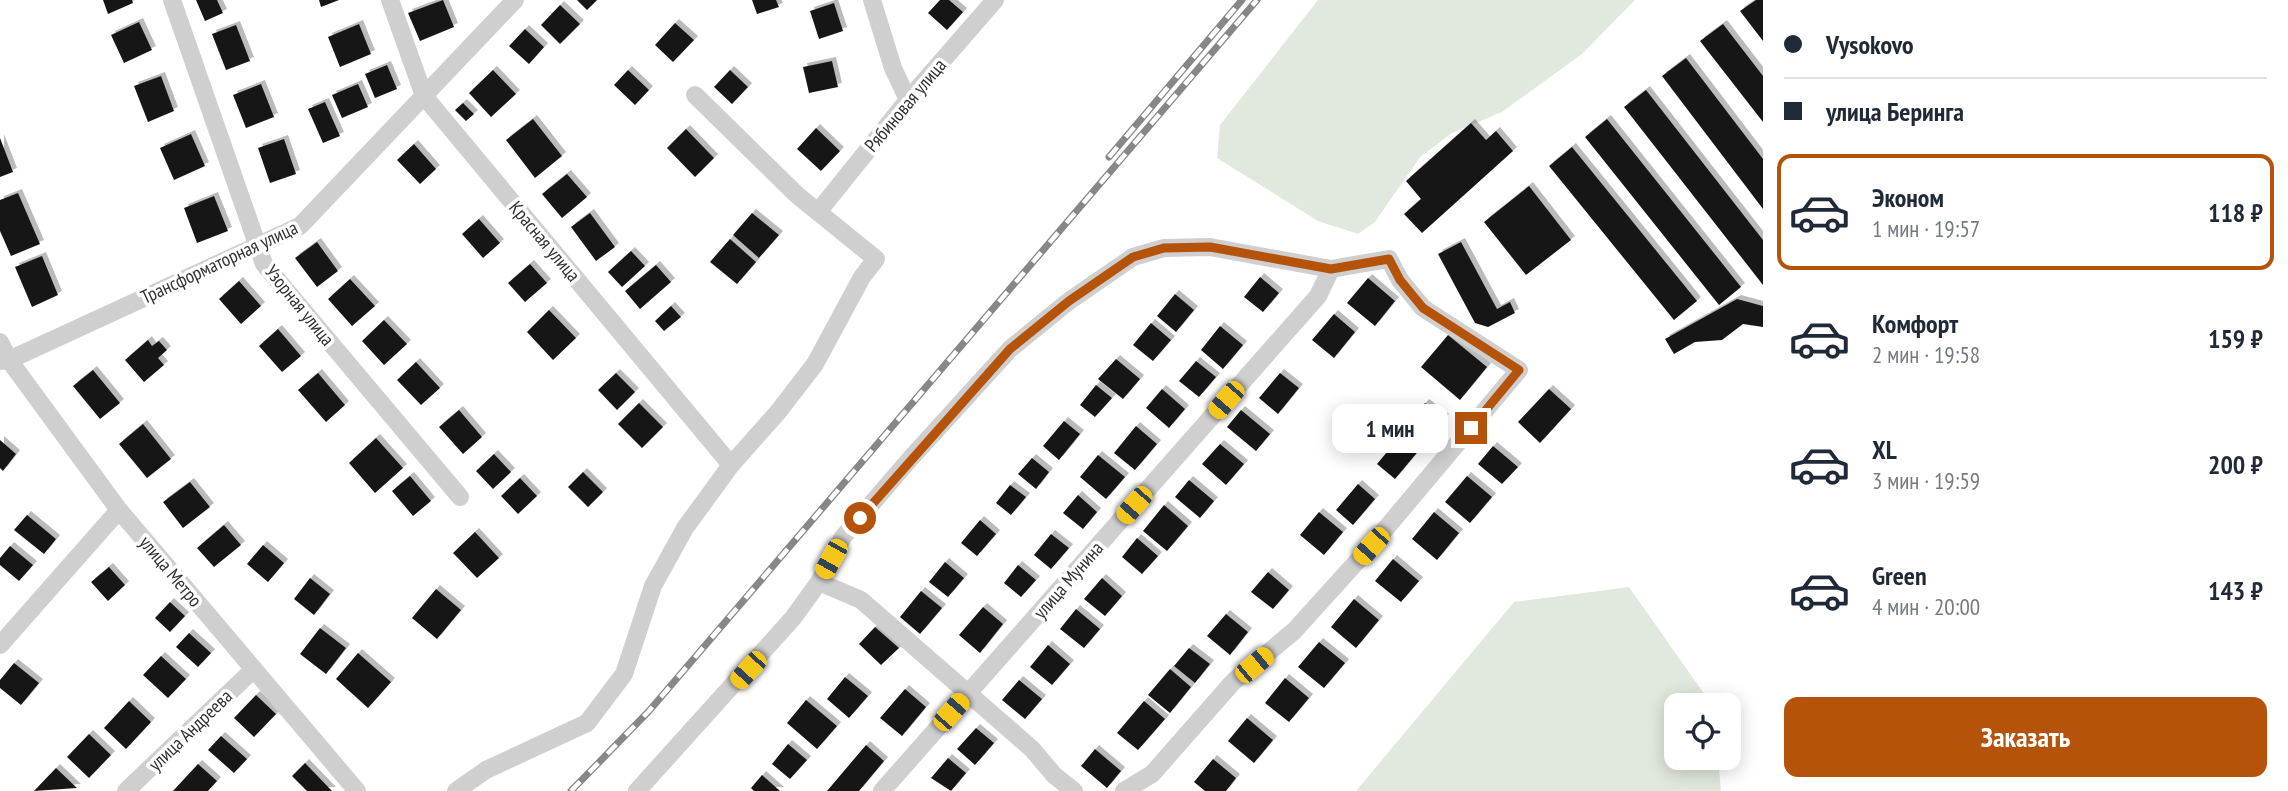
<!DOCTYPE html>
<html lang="ru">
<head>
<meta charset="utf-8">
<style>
  :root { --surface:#fff; --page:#f2f2f3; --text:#1f2937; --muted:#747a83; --line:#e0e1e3; --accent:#b45309 }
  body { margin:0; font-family:"PT Sans Narrow",sans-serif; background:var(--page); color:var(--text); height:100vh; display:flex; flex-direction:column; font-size:26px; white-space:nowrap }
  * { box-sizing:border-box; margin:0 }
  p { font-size:23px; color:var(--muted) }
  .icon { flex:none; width:38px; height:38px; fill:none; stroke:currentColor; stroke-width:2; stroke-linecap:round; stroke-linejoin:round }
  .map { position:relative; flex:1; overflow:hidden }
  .panel { display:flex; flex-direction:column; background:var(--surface); width:525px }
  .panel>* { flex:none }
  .hud { display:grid; align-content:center; height:154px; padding:0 21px; background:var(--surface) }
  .controls { position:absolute; left:1664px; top:693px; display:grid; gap:14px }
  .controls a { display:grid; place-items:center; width:77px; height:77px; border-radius:14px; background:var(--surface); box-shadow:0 4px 18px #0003; font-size:35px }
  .end { position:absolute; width:32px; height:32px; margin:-16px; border:9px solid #b45309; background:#fff; box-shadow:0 0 0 4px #fff }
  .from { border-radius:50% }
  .bubble { position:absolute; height:49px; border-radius:14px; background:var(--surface); box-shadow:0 4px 18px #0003; font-size:23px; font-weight:800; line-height:49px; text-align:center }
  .car { position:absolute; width:21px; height:42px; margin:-21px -10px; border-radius:9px; box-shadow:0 0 5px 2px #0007; background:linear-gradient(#f5c518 24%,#345 0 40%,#f5c518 0 76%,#345 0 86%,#f5c518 0) }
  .hud b { display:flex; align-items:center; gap:24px; height:66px; font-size:26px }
  .hud b+b { border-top:2px solid var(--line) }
  .hud i { width:18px; height:18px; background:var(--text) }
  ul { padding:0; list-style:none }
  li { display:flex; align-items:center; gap:21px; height:116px; margin:0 14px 10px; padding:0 7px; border:4px solid transparent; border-radius:14px }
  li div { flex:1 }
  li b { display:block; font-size:26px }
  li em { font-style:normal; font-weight:800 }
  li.selected { border-color:var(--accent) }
  li>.icon { width:63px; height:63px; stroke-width:1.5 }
  .cta { display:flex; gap:14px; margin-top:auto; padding:14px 21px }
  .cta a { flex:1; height:80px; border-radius:14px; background:var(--accent); color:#fff; font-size:28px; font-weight:800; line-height:80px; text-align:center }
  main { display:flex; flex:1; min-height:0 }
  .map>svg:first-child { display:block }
  .green { fill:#e1e8dd }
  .building { fill:#191919; filter:url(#shadow) }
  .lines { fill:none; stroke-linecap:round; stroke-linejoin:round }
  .minor { stroke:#cfcfcf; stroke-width:18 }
  .rail-casing { stroke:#878787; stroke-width:7 }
  .rail { stroke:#fff; stroke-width:4.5; stroke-dasharray:13; stroke-linecap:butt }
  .route { stroke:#b45309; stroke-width:9 }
  .labels { text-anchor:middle; stroke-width:7; stroke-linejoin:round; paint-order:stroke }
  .street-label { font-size:19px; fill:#323232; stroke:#fff }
</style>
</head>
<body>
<main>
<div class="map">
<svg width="1763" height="791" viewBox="0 0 1763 791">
  <defs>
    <filter id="shadow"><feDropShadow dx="4" dy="-4" stdDeviation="0" flood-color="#0004"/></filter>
  </defs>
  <rect width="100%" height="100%" fill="#fff"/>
  <path class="green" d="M1318,0h317l-53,54 -80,58 -50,21 -32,24 -45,65 -17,12 -40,-13 -101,-63 3,-33z
    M1629,587l83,118h-36v53h42l3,33h-365l158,-189z"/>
  <path class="building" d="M103,0h29l1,3 -25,11z
    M196,0h21l6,13 -18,8z
    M319,0h20l-18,7z
    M443,0l11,27 -34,14 -12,-28z
    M577,0h20l-10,10z
    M752,0h24l3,7 -22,7z
    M940,0h9l14,12 -16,18 -19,-17z
    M1756,0h7v41l-23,-30z
    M834,3l9,28 -24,8 -9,-28z
    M560,5l20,19 -20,20 -19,-19z
    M139,22l13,28 -28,13 -13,-28z
    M675,23l19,17 -21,22 -18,-17z
    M359,24l12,30 -31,13 -12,-30z
    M1723,24l40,52v46l-63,-81z
    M236,25l14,36 -24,9 -14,-36z
    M525,29l19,18 -15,17 -20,-18z
    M1686,58l77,101v50l-101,-133z
    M832,61l6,26 -29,6 -6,-26z
    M387,65l10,24 -22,9 -10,-24z
    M493,70l23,24 -25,23 -22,-24z
    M628,70l21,20 -14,15 -21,-20z
    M730,70l18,17 -16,17 -18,-17z
    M161,76l13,35 -26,11 -14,-36z
    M261,84l13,33 -28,11 -13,-33z
    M358,84l10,23 -26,11 -10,-23z
    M1646,90l117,150v45l-139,-178z
    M325,102l15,34 -17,7 -15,-34z
    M463,103l11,11 -8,7 -11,-11z
    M533,119l29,37 -27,22 -29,-38z
    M1607,119l134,168 -22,18 -134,-168z
    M1471,123l15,17 10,-9 17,20 -91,82 -18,-19 17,-15 -15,-18z
    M816,128l24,23 -19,20 -24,-22z
    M686,129l28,29 -19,19 -28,-29z
    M191,134l14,32 -31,14 -14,-32z
    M0,138l13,34 -13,5z
    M284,139l12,35 -26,9 -12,-35z
    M414,144l22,25 -16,15 -23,-24z
    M1572,147l125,154 -23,19 -125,-154z
    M567,174l20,23 -25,21 -20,-24z
    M1529,186l42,54 -45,35 -42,-53z
    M18,193l22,51 -29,12 -11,-25v-31z
    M214,196l14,35 -31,12 -13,-35z
    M590,213l25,34 -19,14 -25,-34z
    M752,213l27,22 -20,23 -26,-23z
    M479,219l21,24 -17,15 -21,-24z
    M730,239l26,23 -19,22 -27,-22z
    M317,242l21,29 -21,16 -22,-29z
    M1461,242l36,67 13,-7 5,11 -27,14 -13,-4 -37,-69z
    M631,251l14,15 -23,21 -14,-15z
    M42,256l16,39 -26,12 -17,-40z
    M530,264l17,19 -22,19 -17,-19z
    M656,265l15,17 -31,27 -15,-18z
    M1260,277l19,16 -16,19 -19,-15z
    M1368,278l27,23 -20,25 -28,-23z
    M350,279l25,27 -23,20 -24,-27z
    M239,281l22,25 -20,18 -22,-25z
    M1175,294l19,16 -18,22 -19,-16z
    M1737,299l26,7v21l-20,-3 -21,16 -27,2 -21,12 -9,-15z
    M671,306l10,11 -17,14 -9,-10z
    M549,310l27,28 -23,22 -26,-28z
    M1334,314l21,18 -21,26 -22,-18z
    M384,320l23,24 -23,21 -22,-24z
    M1151,323l20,17 -18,21 -20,-16z
    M1220,326l23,19 -20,24 -22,-19z
    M278,329l23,27 -19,16 -23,-26z
    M1448,335l39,32 -27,33 -39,-33z
    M148,340l4,6 7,-5 8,9 -9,8 6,7 -20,17 -19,-22z
    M1116,359l24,20 -17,20 -25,-20z
    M1196,361l20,16 -17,20 -20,-16z
    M416,362l24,26 -19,17 -24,-25z
    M93,370l27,33 -20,16 -27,-33z
    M318,373l27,32 -19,17 -28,-32z
    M616,373l19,19 -18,18 -19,-20z
    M1280,373l19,15 -21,26 -19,-16z
    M1096,385l16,13 -17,19 -15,-12z
    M1162,389l23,20 -16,19 -23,-20z
    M1549,389l22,20 -31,34 -22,-21z
    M639,403l24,24 -21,21 -24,-24z
    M1425,403l20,15 -20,26 -20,-16z
    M459,410l23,27 -19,17 -24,-27z
    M1241,410l29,24 -14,17 -29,-24z
    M1064,421l16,13 -21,26 -16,-14z
    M143,424l28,35 -24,19 -28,-34z
    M1136,426l21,18 -22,26 -21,-17z
    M1402,434l18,15 -25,30 -18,-15z
    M376,438l27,30 -28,25 -26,-30z
    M0,440l16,14 -13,17 -3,-3z
    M1220,444l24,20 -18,21 -24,-21z
    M1493,446l25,21 -16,17 -24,-20z
    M494,454l17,18 -18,17 -17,-18z
    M1098,455l27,22 -19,22 -26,-22z
    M1032,458l17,14 -13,17 -18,-15z
    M583,472l20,20 -15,15 -20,-20z
    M410,476l21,25 -18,15 -21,-25z
    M1467,476l25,21 -22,26 -25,-21z
    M520,478l17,18 -19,18 -17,-18z
    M1189,480l25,21 -14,17 -25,-21z
    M190,482l20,25 -27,21 -20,-26z
    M1358,484l17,15 -22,26 -17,-15z
    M1010,485l16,12 -15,18 -15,-12z
    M1078,495l19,17 -14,17 -20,-16z
    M1164,505l24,21 -21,25 -24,-20z
    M1319,512l24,20 -19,23 -24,-20z
    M1434,512l25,21 -22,27 -25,-21z
    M27,515l29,24 -12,15 -30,-24z
    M980,520l16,14 -19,22 -16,-13z
    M224,525l17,20 -27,22 -17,-19z
    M475,532l24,26 -22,20 -24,-25z
    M1051,534l18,14 -18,21 -17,-14z
    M1137,538l21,18 -16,18 -20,-17z
    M263,545l21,18 -16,19 -21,-18z
    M10,546l23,19 -14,16 -19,-16v-7z
    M1393,559l26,22 -18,21 -26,-21z
    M945,562l19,16 -16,19 -19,-15z
    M1018,565l18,15 -15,17 -17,-14z
    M109,567l16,18 -17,16 -17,-19z
    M1268,572l21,18 -16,19 -22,-17z
    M310,578l20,16 -16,21 -20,-16z
    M1102,578l20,18 -17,20 -21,-17z
    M436,589l25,21 -24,29 -25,-21z
    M921,591l21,17 -22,26 -20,-17z
    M1354,599l25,21 -23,28 -25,-21z
    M170,602l15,14 -15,16 -15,-14z
    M983,607l20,17 -23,29 -21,-18z
    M1076,609l24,20 -16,19 -24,-19z
    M1226,614l22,18 -18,23 -23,-19z
    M875,627l24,21 -18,17 -22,-21z
    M320,628l26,20 -20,26 -26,-20z
    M189,633l22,20 -13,14 -22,-20z
    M1319,642l26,21 -21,25 -26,-21z
    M1048,645l22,19 -18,21 -22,-18z
    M1189,648l21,16 -15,19 -21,-17z
    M358,653l33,29 -23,26 -32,-29z
    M161,656l25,23 -18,19 -25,-23z
    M14,663l25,20 -18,22 -21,-17v-8z
    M1170,669l21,18 -21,26 -22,-18z
    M845,677l23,19 -19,22 -22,-19z
    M1285,678l24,20 -20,24 -24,-19z
    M1019,680l23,19 -17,20 -23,-19z
    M905,689l21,18 -24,29 -22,-18z
    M256,695l20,19 -22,23 -20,-19z
    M806,700l31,26 -20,23 -30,-26z
    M129,701l22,21 -25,27 -22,-21z
    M1144,701l21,18 -27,31 -21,-17z
    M1247,718l26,22 -19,23 -26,-22z
    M976,728l18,15 -19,22 -18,-16z
    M89,734l22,21 -22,23 -22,-21z
    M221,736l26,23 -13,14 -26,-23z
    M788,744l19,16 -17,19 -18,-15z
    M866,745l18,16 -25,30h-32z
    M1095,749l26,22 -14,17 -26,-22z
    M948,758l18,15 -15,18 -20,-13z
    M1213,759l23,19 -10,13h-21l-11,-9z
    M305,763l27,28h-25l-15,-15z
    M198,764l19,17 -9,10h-35z
    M56,768l21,20 -43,3z
    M762,775l18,16h-26l-3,-3z"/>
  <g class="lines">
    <path class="minor" d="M172,0l92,264 196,233
      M390,0l34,96 307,369
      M872,0l21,68 15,32
      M818,212l90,-112 87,-100
      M0,342l9,18 110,150 238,281
      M0,361l9,-1 291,-134 215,-226
      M819,582l42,18 171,149 22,26 20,16
      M0,645l119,-135
      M126,791l128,-122
      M456,791l30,-21 101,-47 37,-49 29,-88 32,-58 46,-63 47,-53 37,-48 47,-87 14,-18 -79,-64 -102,-100
      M637,791l156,-173 26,-36 24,-45 67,-78 100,-110 59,-48 64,-44 31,-9 46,-1 121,22 58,-10 11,21 23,28 96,62 -148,176 -77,85 -61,51 -81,92 -28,17
      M882,791l436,-495 13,-27"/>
    <g class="rail-casing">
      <path id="rail" d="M1109,157l133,-157
        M571,791l78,-80 608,-711"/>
    </g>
    <use href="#rail" class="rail"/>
  </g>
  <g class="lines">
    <path class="route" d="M860,518l150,-169 59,-48 64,-44 31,-9 46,-1 121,22 58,-10 11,21 23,28 96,62 -48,58"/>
  </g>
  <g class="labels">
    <g class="street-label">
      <text transform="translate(905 105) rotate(-50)" y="7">Рябиновая улица</text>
      <text transform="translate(545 241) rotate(50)" y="7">Красная улица</text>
      <text transform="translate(219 262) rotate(-25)" y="7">Трансформаторная улица</text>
      <text transform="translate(300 305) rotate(51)" y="7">Узорная улица</text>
      <text transform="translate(171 571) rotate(50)" y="7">улица Метро</text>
      <text transform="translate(1068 580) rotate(-49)" y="7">улица Мунина</text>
      <text transform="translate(190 730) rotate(-44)" y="7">улица Андреева</text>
    </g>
  </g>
</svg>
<div class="controls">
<a><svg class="icon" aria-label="locate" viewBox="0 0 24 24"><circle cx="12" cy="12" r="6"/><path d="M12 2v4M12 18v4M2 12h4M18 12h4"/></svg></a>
</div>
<i class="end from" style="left:860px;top:518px"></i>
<i class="end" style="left:1471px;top:428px"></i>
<div class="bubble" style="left:1332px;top:404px;width:116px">1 мин</div>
<i class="car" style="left:1226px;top:400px;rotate:221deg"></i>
<i class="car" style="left:1134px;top:505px;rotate:221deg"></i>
<i class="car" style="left:1371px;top:546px;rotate:222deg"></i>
<i class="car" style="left:831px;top:559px;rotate:209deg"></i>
<i class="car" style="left:1254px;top:665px;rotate:50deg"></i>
<i class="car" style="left:748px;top:670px;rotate:222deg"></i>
<i class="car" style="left:951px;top:712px;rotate:41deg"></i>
</div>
<section class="panel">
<div class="hud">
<b><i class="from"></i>Vysokovo</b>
<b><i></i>улица Беринга</b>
</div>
<ul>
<li class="selected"><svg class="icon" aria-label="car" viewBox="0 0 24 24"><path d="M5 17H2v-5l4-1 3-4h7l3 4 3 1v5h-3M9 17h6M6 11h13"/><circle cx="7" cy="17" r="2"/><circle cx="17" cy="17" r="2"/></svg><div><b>Эконом</b><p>1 мин · 19:57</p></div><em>118 ₽</em></li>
<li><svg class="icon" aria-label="car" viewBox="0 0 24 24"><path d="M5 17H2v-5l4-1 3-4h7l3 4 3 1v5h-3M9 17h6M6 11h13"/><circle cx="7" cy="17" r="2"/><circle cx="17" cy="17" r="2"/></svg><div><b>Комфорт</b><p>2 мин · 19:58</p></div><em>159 ₽</em></li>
<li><svg class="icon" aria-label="car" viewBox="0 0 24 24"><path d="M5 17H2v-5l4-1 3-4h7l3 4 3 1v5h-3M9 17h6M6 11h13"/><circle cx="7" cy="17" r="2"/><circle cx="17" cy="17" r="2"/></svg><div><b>XL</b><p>3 мин · 19:59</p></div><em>200 ₽</em></li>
<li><svg class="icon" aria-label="car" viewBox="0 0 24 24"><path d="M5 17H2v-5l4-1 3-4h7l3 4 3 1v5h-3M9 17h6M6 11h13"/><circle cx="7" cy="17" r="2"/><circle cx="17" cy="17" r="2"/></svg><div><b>Green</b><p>4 мин · 20:00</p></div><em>143 ₽</em></li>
</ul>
<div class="cta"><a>Заказать</a></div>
</section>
</main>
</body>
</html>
